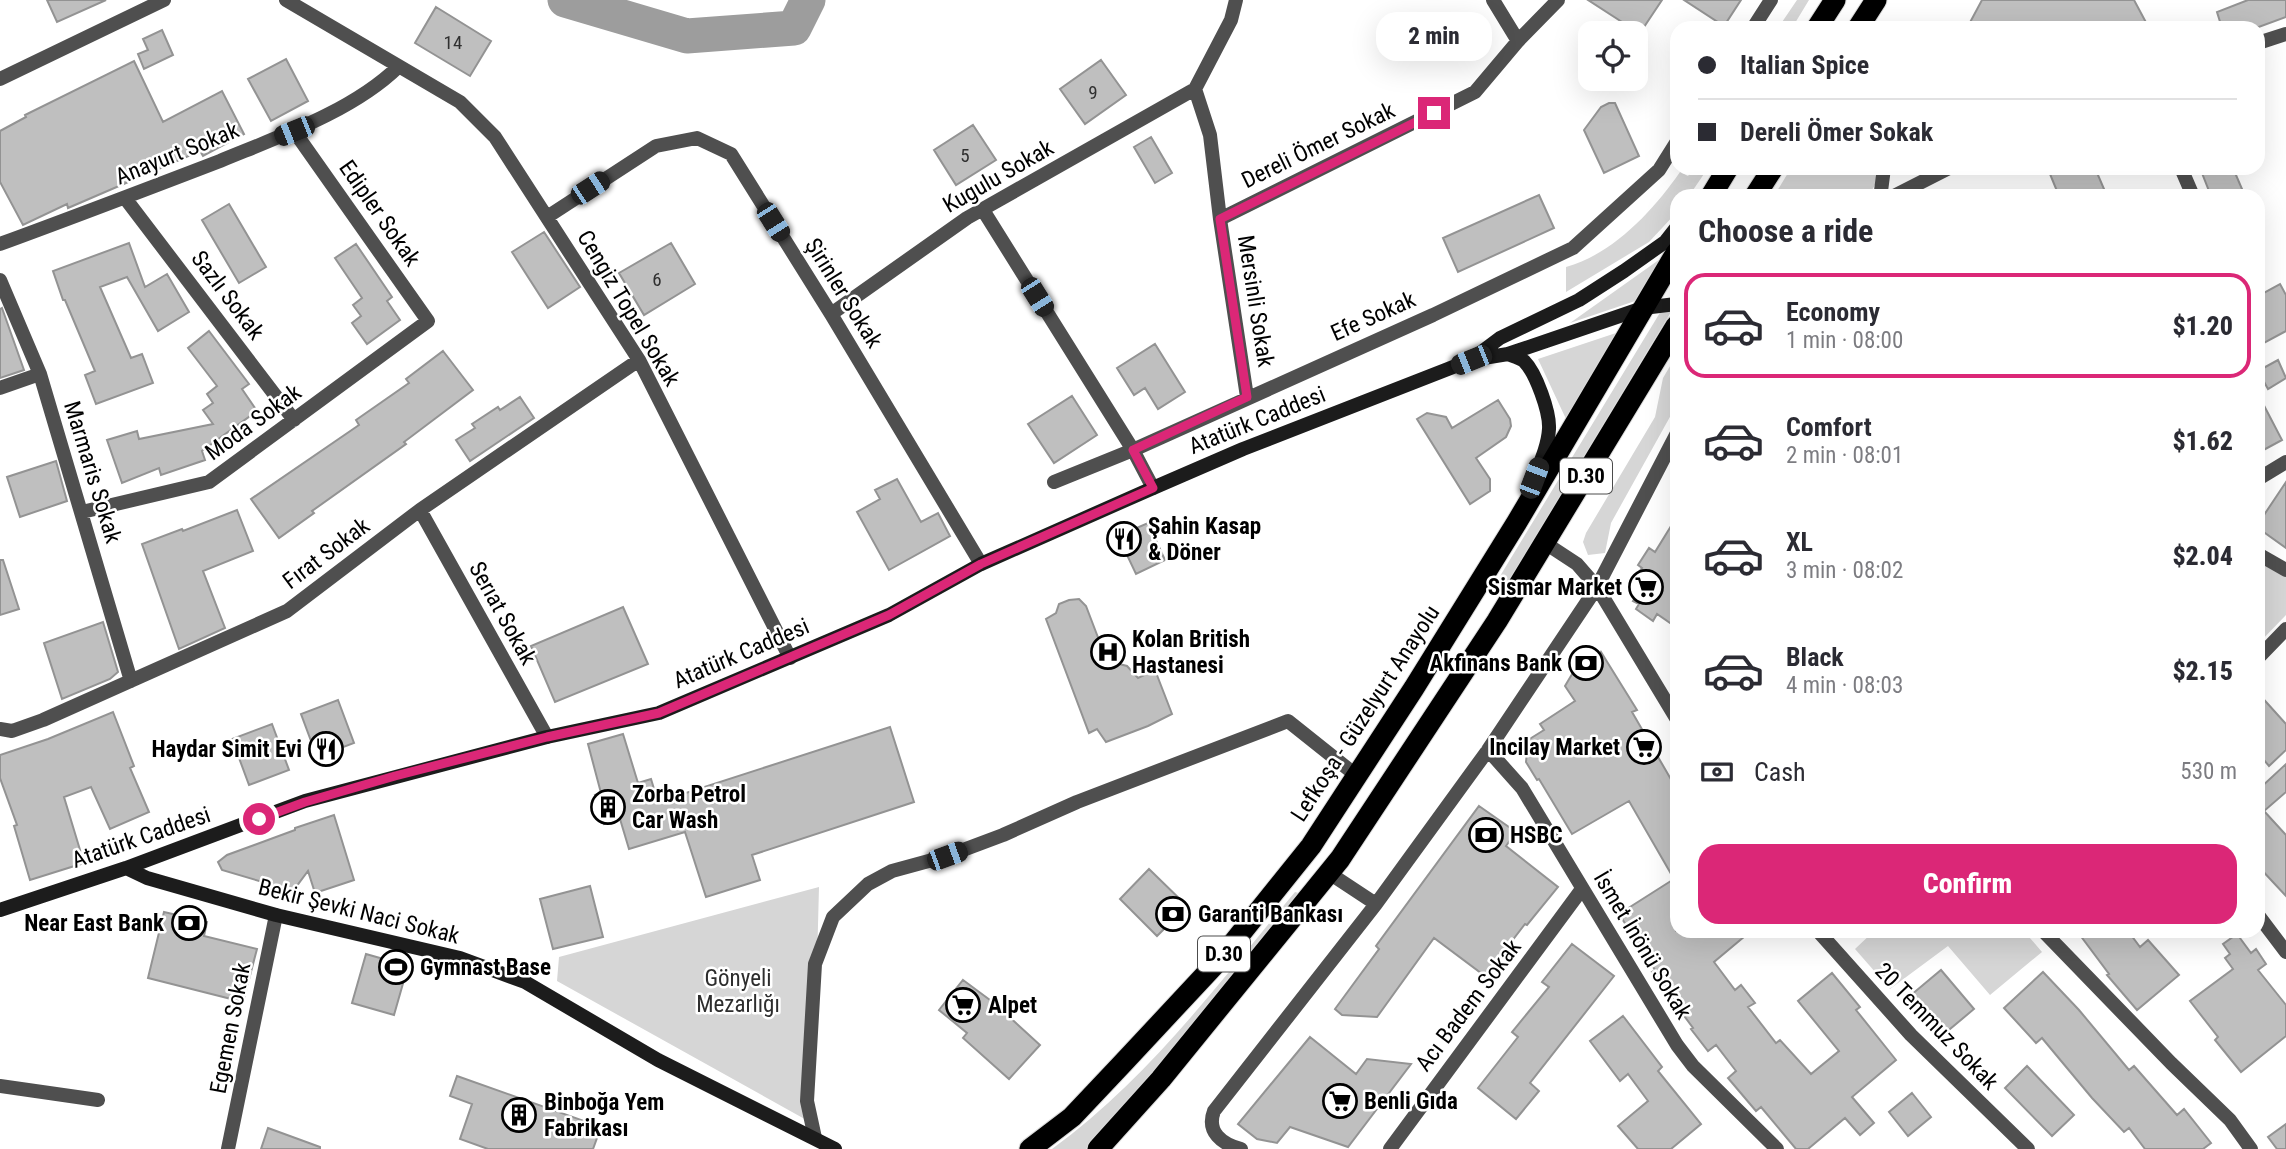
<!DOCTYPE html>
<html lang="en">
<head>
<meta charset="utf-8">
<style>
  :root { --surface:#fff; --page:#f2f2f3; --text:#2b2b33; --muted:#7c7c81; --line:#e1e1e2; --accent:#db2777 }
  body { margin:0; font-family:"Roboto Condensed",sans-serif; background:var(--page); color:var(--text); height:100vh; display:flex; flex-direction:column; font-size:26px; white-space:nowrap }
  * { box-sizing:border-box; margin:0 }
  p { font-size:23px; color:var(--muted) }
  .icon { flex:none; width:38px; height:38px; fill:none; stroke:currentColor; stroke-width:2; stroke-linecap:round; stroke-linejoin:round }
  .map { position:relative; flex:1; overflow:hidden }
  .panel { position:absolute; left:1670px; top:189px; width:595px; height:749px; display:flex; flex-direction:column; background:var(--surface); border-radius:21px; box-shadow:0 7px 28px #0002 }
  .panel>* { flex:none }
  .hud { position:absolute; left:1670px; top:21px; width:595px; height:154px; border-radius:21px; box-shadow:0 7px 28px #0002; display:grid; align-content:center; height:154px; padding:0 28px; background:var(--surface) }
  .fabs { position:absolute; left:1578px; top:21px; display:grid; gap:14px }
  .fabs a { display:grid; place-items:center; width:70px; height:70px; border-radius:14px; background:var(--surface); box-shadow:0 7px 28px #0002; font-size:35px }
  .end { position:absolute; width:32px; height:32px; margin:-16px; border:9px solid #db2777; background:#fff; box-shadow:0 0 0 4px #fff }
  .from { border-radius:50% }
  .bubble { position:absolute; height:49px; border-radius:21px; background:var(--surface); box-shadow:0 7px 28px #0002; font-size:23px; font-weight:800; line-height:49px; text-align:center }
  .car { position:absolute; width:21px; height:42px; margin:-21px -10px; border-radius:9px; box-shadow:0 0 5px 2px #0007; background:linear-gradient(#222 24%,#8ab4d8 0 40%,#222 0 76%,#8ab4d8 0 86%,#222 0) }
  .hud b { display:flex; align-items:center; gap:24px; height:66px; font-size:26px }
  .hud b+b { border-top:2px solid var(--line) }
  .hud i { width:18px; height:18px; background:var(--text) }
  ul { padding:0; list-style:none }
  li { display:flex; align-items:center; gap:21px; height:105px; margin:0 14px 10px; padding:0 14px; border:4px solid transparent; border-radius:21px }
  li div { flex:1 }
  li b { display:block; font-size:26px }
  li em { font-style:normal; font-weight:800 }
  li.on { border-color:var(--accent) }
  li>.icon { width:63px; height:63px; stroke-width:1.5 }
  h2 { padding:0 28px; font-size:32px; line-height:84px }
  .pay { display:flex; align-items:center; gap:18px; height:77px; padding:0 28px; font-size:26px }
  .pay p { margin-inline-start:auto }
  .primary-button { display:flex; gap:14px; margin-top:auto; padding:14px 28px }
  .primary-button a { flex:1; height:80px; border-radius:21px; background:var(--accent); color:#fff; font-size:28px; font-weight:800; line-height:80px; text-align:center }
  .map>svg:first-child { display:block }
  .green { fill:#d6d6d6 }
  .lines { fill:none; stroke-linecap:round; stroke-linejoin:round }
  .river { stroke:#9d9d9d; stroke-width:35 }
  .building { fill:#bfbfbf; stroke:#939393; stroke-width:2 }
  .highway-casing { stroke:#dbdbdb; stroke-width:23 }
  .street { stroke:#4f4f4f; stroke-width:14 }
  .secondary { stroke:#1c1c1c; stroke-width:14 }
  .highway { stroke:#000; stroke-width:21 }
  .route { stroke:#db2777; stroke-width:9 }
  .labels { text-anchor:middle; stroke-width:5; stroke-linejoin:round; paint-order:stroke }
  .number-label { font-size:19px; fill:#303030 }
  .shield { fill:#fff; stroke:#4c4c4c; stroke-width:2 }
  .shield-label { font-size:21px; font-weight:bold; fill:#000 }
  .street-label { font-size:23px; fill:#000; stroke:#fff }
  .poi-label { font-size:23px; font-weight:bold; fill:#000; stroke:#fff; text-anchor:start }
  .park-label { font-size:23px; fill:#2d2d2d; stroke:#fff }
</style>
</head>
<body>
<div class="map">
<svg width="2286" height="1149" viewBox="0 0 2286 1149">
  <rect width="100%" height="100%" fill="#fff"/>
  <path class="green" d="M1797,0h12l-17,28h-14z
    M1694,168h14l-19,28h-13v17l-27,29 -83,50v-25c47,-13 87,-56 114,-95l8,4z
    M1791,168h88c-1,11 -4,22 -14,28h-91z
    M1670,252l-32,48 -68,23z
    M1667,309l4,3 -169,280 -8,-6 167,-275z
    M1616,333l-50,86 -28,-60z
    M1676,356v50l-65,117 -6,30 -17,2 -5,-13 3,-9 69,-116 8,-39z
    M2258,559l28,18v38l-28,29z
    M819,887l-6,228 -3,7 -253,-141 2,-24z
    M1295,892l7,2 -119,146 -97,109h-34c95,-69 168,-167 243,-257z
    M1874,931h150l18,21 -52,43 -42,-49 -58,43 -35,-40z"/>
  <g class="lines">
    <path class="river" d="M565,0l122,36 107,-8 14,-28"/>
  </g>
  <path class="building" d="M47,0h59l-49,22z
    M1588,0h74l-22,33h-22l7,-9z
    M1684,0h57l-17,26z
    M1982,0h152l15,28h-182z
    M2248,0h38v17l-30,11h-34l-5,-16z
    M436,7l55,34 -21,35 -55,-33z
    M162,30l11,25 -29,14 -6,-15 10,-4 -5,-11z
    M286,59l22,42 -37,20 -23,-42z
    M1101,60l25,35 -41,29 -25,-35z
    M134,61l29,61 59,-31 22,43 -41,22 -3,-5 -132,57 -1,-4 -44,21 -23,-43v-51l26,-14 -1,-2z
    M1609,103h6l24,53 -35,17 -20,-43 17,-23z
    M973,125l23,35 -40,25 -22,-35z
    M1151,137l21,36 -17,10 -21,-36z
    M2065,168h30l12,28h-48l-9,-22z
    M2200,168h33l12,28h-34z
    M1539,195l15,33 -96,44 -15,-34z
    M229,204l37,63 -27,16 -37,-63z
    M544,232l36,55 -32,21 -36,-56z
    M129,243l16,44 22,-13 22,38 -31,19 -31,-54 -27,10 31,71 11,-4 11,29 -57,21 -11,-29 10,-4 -30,-71h-2l-10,-29z
    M671,243l24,41 -51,31 -25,-42z
    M356,244l36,53 -5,4 13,19 -33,24 -15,-21 9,-7 -8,-11 9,-7 -27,-40z
    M2280,284l6,11v36l-22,12 -6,-12v-35z
    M2,308l22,62 -24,8v-69z
    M209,331l40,53 -7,5 15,22 -55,40 3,9 -44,15 -2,-7 -37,15 -15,-43 30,-9 2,8 74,-15 -10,-14 10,-7 -6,-9 10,-8 -29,-38z
    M1155,344l30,48 -27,17 -13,-21 -11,7 -17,-27z
    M443,351l30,39 -69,52 2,2 -94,67 2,2 -35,25 -28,-39 108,-74 -3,-5 53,-37 -3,-4z
    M2278,360l8,18 -18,11 -10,-18z
    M2258,394l24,46 -24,13z
    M1072,396l25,39 -43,28 -26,-39z
    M520,397l14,21 -64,43 -14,-21 19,-12 -3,-4 26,-17 2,3z
    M1498,400l12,19 1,7 -5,11 -30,21 14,21v12l-20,13 -53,-85 10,-6 19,4 6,11z
    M56,461l11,40 -47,16 -13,-40z
    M897,479l24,43 17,-9 12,23 -61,34 -32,-58 23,-13 -5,-9z
    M2286,482v66l-28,-20v-4z
    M237,510l16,41 -50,20 22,57 -46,21 -37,-105 40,-15 1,2z
    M1676,518v109l-19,-13 -4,7 -17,-12 3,-5 -6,-3 5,-8 -3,-2 7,-10 -7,-4 7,-9 -4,-3 11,-17 6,4z
    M1148,523l17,37 -29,14 -18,-38z
    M0,560h3l16,49 -19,6z
    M1079,599l7,7 21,55 20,5 11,12 17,-8 17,44 -24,12 -42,16 -9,-13 -8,4 -43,-114 10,-6 3,-9 10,-4z
    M623,607l25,57 -93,38 -24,-56z
    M103,622l15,50 -8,7 -48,20 -18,-56z
    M1601,652l36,58 -5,2 44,76v143h75l-37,31 21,28 6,-5 14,18 -7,4 28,36 4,-3 31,34 28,-23 -41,-50 34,-28 28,34 -4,3 40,50 -44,37 22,26 -14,12 -15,-17 -37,31h-12l-35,-42 -5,4 -28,-33 8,-7 -20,-26 -8,6 -17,-22 2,-1 -41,-56 3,-2 -36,-56 55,-35 -45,-78 -57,33 -33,-55 -2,1 -11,-18 2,-22 16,-10 -4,-6 35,-23 -10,-15 19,-32 12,7z
    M2258,693l28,31v26l-17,16 -11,-13z
    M338,700l16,43 -37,14 -16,-43z
    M113,712l21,54 -4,2 19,44 -39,17 -19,-42 -27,10 20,66 -54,17 -16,-54 3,-1 -17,-47v-23l48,-16z
    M272,724l17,46 -40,15 -17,-46z
    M890,727l24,75 -162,53 8,25 -54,17 -21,-65 -56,17 -9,-30 -16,5 -9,-29 6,-2 -13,-49 35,-10 15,49 13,-4 7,23z
    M2286,764v28l-22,19 22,24v61l-28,-30v-76z
    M1479,806l37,26 -10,14 52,41 -31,38 -2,-1 -40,52 -51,-38 -57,79 -35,-2 -7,-6 44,-60 -3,-3z
    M334,815l20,65 -39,13 -7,-22 -15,20 -71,-21 -4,-8 9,-7 68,-25v-2z
    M1149,869l38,37 -30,30 -37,-37z
    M590,886l13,51 -50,12 -13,-50z
    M164,912l43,10 -3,14 53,13 -14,53 -95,-24z
    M2077,931h51l12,16 8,-7 31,35 -42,35 -30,-35 2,-1z
    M2237,934l14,19 5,-4 10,15 -8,6 28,35v31l-45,36 -26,-32 3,-3 -28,-36 43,-32 -8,-11 5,-4 -7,-10z
    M1572,944l42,32 -84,107 9,8 -23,28 -38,-31 40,-51 -6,-5 37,-45 -7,-5z
    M366,954l42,12 -14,49 -42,-12z
    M1941,970l33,39 -36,30 -33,-39z
    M2043,972l36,38 50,60 5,-4 43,49 7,-6 27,34 -8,6h-58l-16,-21 -5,4 -32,-34 -50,-60 -6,5 -32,-35z
    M963,980l31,23 46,42 -31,34 -46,-41 4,-5 -28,-23z
    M1623,1016l39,51 -4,4 43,53 -30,25h-33l-20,-23 30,-25 -20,-27 -8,7 -30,-40z
    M1310,1037l46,37 11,-15 44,5 -63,83 -58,-20 -13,16 -20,-4 -19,-15z
    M2027,1066l47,49 -22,21 -47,-48z
    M457,1076l144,51 -8,22h-105l-28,-10 12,-35 -22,-8z
    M1912,1093l19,24 -23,19 -19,-24z
    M2286,1124v25h-9l-9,-12z
    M268,1128l52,19v2h-59z"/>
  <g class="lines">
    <g class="highway-casing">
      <path id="highway" d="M1817,28l18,-28
        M1858,28l18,-28
        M1711,196l17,-28
        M1755,196l18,-28
        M1030,1149l42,-32 51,-54 98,-105 90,-112 103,-158 103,-166 159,-269
        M1098,1149l63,-70 179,-220 157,-238 179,-295"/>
    </g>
    <path class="street" d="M286,0l174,102 35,35 144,223 151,298
      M1493,0l25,41
      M1753,28l18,-28
      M2258,43l28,-9
      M0,79l164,-79
      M1195,89l15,46 10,84 27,178
      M1195,89l36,-69 5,-20
      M2181,168l12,28
      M1877,196l4,-5 3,-23
      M1894,196l55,-28
      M125,198l169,222
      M983,210l150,240 20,38
      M547,217l109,-71 41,-8 34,16 100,160 150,250
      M1220,219l255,-127 43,-51 40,-41
      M0,244c74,-27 147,-55 220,-83 58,-24 133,-50 178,-94
      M0,280l40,94 91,307
      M831,314l136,-96 228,-129
      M0,388l40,-14
      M2258,479l28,-17
      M1054,482l79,-32 300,-135 140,-67 86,-78 17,-27
      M420,510l127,227
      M82,512l127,-30 219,-161 -134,-190
      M1545,543l32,21 20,23 79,131
      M2258,554l28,16
      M2258,658l28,-29
      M0,729l12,2 31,-11 244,-109 133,-101 219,-150
      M1488,750l34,38 155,257 16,21 84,83
      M1329,873l47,31
      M2258,915l28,37
      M1818,931l93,104 117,114
      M2043,931l128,132 59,57 21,29
      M0,1086l98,14
      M815,1138l-8,-37 8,-137 18,-47 35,-33 24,-13 55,-15 56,-21 74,-33 211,-81 69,55
      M228,1149l48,-234
      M1241,1149c-19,-5 -35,-17 -27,-38l162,-207 112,-154 109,-163 79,-152
      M1390,1149l192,-260"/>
    <path class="secondary" d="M1508,354c5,2 12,4 16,7 12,12 26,51 25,68 -1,17 -9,34 -15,49
      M1472,359l28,-21 79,-38 45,-29 41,-29 11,-14
      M126,868l21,10 129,37 184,43 65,24 133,78 177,89
      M0,910l126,-42 179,-67 242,-64 112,-24 230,-98 92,-51 172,-76 90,-39 228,-89 37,-6 135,-46 33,-4"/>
    <use href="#highway" class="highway"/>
  </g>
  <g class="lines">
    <path class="route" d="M259,819l46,-17 90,-26 152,-39 112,-24 230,-98 92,-51 172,-76 -20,-38 114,-53 -27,-178 214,-106"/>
  </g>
  <defs>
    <g id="restaurant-ring" transform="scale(1.75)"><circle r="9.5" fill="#fff" stroke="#000" stroke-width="1.5"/><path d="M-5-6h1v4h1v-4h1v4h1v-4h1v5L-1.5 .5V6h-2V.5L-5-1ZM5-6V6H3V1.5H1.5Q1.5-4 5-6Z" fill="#000"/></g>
    <g id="supermarket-ring" transform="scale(1.75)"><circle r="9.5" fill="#fff" stroke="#000" stroke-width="1.5"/><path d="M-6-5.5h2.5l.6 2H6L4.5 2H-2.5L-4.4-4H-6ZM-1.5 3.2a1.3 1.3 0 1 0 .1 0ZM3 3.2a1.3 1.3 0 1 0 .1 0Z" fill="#000"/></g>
    <g id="hospital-ring" transform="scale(1.75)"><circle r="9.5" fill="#fff" stroke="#000" stroke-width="1.5"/><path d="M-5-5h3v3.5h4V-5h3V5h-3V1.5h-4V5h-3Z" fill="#000"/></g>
    <g id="bank-ring" transform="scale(1.75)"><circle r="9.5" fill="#fff" stroke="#000" stroke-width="1.5"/><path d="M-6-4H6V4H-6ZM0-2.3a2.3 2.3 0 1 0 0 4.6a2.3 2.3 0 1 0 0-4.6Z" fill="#000"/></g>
    <g id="building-ring" transform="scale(1.75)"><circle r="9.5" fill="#fff" stroke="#000" stroke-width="1.5"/><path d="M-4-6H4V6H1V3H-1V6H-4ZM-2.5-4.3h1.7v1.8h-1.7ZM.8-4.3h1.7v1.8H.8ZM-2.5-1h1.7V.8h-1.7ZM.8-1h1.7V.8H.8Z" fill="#000"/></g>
    <g id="stadium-ring" transform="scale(1.75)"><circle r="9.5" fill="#fff" stroke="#000" stroke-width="1.5"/><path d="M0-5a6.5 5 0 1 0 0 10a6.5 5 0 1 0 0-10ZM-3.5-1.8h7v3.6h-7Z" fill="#000"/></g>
  </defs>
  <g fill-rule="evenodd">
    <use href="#restaurant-ring" x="1124" y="539"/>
    <use href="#supermarket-ring" x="1646" y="587"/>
    <use href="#hospital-ring" x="1108" y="652"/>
    <use href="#bank-ring" x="1586" y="663"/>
    <use href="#supermarket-ring" x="1644" y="747"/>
    <use href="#restaurant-ring" x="326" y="749"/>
    <use href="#building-ring" x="608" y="807"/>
    <use href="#bank-ring" x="1486" y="835"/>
    <use href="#bank-ring" x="1173" y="914"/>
    <use href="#bank-ring" x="189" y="923"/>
    <use href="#stadium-ring" x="396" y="967"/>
    <use href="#supermarket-ring" x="963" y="1005"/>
    <use href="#supermarket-ring" x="1340" y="1101"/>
    <use href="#building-ring" x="519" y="1115"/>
  </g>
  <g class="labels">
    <g class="number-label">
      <text x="453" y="49">14</text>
      <text x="1093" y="99">9</text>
      <text x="965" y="162">5</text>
      <text x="657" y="286">6</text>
    </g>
    <g class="shield">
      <rect x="1560" y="458.5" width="52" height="35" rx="5"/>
      <rect x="1198" y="936.5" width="52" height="35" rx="5"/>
    </g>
    <g class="shield-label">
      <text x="1586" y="483">D.30</text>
      <text x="1224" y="961">D.30</text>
    </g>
    <g class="street-label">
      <text transform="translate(1318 145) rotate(-26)" y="8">Dereli Ömer Sokak</text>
      <text transform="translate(177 153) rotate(-22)" y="8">Anayurt Sokak</text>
      <text transform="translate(998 176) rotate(-30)" y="8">Kugulu Sokak</text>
      <text transform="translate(380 213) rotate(55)" y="8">Edipler Sokak</text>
      <text transform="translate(844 293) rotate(58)" y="8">Şirinler Sokak</text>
      <text transform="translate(228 295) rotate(53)" y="8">Sazlı Sokak</text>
      <text transform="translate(1256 301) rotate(81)" y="8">Mersinli Sokak</text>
      <text transform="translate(629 308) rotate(59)" y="8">Cengiz Topel Sokak</text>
      <text transform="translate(1373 316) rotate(-24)" y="8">Efe Sokak</text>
      <text transform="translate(1257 420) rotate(-22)" y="8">Atatürk Caddesi</text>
      <text transform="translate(253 422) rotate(-36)" y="8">Moda Sokak</text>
      <text transform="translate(93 472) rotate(73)" y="8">Marmaris Sokak</text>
      <text transform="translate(326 553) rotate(-37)" y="8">Fırat Sokak</text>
      <text transform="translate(503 613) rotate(61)" y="8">Serıat Sokak</text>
      <text transform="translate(741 653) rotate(-23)" y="8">Atatürk Caddesi</text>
      <text transform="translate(1365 713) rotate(-57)" y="8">Lefkoşa - Güzelyurt Anayolu</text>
      <text transform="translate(141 837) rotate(-19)" y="8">Atatürk Caddesi</text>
      <text transform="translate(359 911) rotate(14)" y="8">Bekir Şevki Naci Sokak</text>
      <text transform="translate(1643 945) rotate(59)" y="8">İsmet İnönü Sokak</text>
      <text transform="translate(1468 1005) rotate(-53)" y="8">Acı Badem Sokak</text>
      <text transform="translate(1937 1026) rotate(46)" y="8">20 Temmuz Sokak</text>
      <text transform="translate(230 1028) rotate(-79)" y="8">Egemen Sokak</text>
    </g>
    <g class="poi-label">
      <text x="1148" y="534">Şahin Kasap<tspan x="1148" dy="26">&amp; Döner</tspan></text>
      <text x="1622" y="595" text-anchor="end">Sismar Market</text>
      <text x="1132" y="647">Kolan British<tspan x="1132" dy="26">Hastanesi</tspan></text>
      <text x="1562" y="671" text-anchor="end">Akfinans Bank</text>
      <text x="1620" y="755" text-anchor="end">Incilay Market</text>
      <text x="302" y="757" text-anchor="end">Haydar Simit Evi</text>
      <text x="632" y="802">Zorba Petrol<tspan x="632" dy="26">Car Wash</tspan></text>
      <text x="1510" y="843">HSBC</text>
      <text x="1198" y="922">Garanti Bankası</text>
      <text x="164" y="931" text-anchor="end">Near East Bank</text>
      <text x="420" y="975">Gymnast Base</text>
      <text x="988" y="1013">Alpet</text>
      <text x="1364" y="1109">Benli Gıda</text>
      <text x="544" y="1110">Binboğa Yem<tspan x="544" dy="26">Fabrikası</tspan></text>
    </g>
    <g class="park-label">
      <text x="738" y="986">Gönyeli<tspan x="738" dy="26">Mezarlığı</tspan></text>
    </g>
  </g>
</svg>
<div class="fabs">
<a><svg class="icon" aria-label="locate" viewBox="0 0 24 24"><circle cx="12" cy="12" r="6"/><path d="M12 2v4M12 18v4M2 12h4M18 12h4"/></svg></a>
</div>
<i class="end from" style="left:259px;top:819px"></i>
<i class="end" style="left:1434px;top:113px"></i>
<div class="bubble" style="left:1376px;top:12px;width:116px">2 min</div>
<i class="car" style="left:294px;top:131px;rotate:248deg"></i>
<i class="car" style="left:590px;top:188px;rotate:57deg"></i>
<i class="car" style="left:773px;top:222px;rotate:148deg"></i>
<i class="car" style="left:1037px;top:297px;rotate:148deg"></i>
<i class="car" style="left:1471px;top:360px;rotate:248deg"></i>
<i class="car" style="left:1534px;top:478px;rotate:21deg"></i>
<i class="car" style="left:947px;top:856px;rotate:70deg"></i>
<div class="hud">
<b><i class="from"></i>Italian Spice</b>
<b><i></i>Dereli Ömer Sokak</b>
</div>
<section class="panel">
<h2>Choose a ride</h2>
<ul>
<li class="on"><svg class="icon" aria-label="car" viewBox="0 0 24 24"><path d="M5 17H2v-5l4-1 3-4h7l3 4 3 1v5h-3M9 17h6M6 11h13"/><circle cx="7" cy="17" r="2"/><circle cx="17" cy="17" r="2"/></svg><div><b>Economy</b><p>1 min · 08:00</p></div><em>$1.20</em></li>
<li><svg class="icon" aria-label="car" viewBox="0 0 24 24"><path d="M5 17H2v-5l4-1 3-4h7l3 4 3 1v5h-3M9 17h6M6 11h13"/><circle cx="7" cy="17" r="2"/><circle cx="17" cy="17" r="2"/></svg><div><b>Comfort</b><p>2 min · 08:01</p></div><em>$1.62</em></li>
<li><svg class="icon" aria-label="car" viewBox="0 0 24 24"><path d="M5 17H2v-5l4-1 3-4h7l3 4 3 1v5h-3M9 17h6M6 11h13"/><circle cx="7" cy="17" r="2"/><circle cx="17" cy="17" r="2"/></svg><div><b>XL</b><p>3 min · 08:02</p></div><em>$2.04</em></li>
<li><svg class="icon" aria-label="car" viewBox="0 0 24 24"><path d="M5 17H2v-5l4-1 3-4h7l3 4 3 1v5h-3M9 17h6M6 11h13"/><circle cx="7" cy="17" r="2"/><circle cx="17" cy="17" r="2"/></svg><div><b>Black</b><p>4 min · 08:03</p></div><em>$2.15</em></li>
</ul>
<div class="pay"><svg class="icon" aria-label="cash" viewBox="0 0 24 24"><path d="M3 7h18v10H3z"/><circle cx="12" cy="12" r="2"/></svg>Cash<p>530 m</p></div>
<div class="primary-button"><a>Confirm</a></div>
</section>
</div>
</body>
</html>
